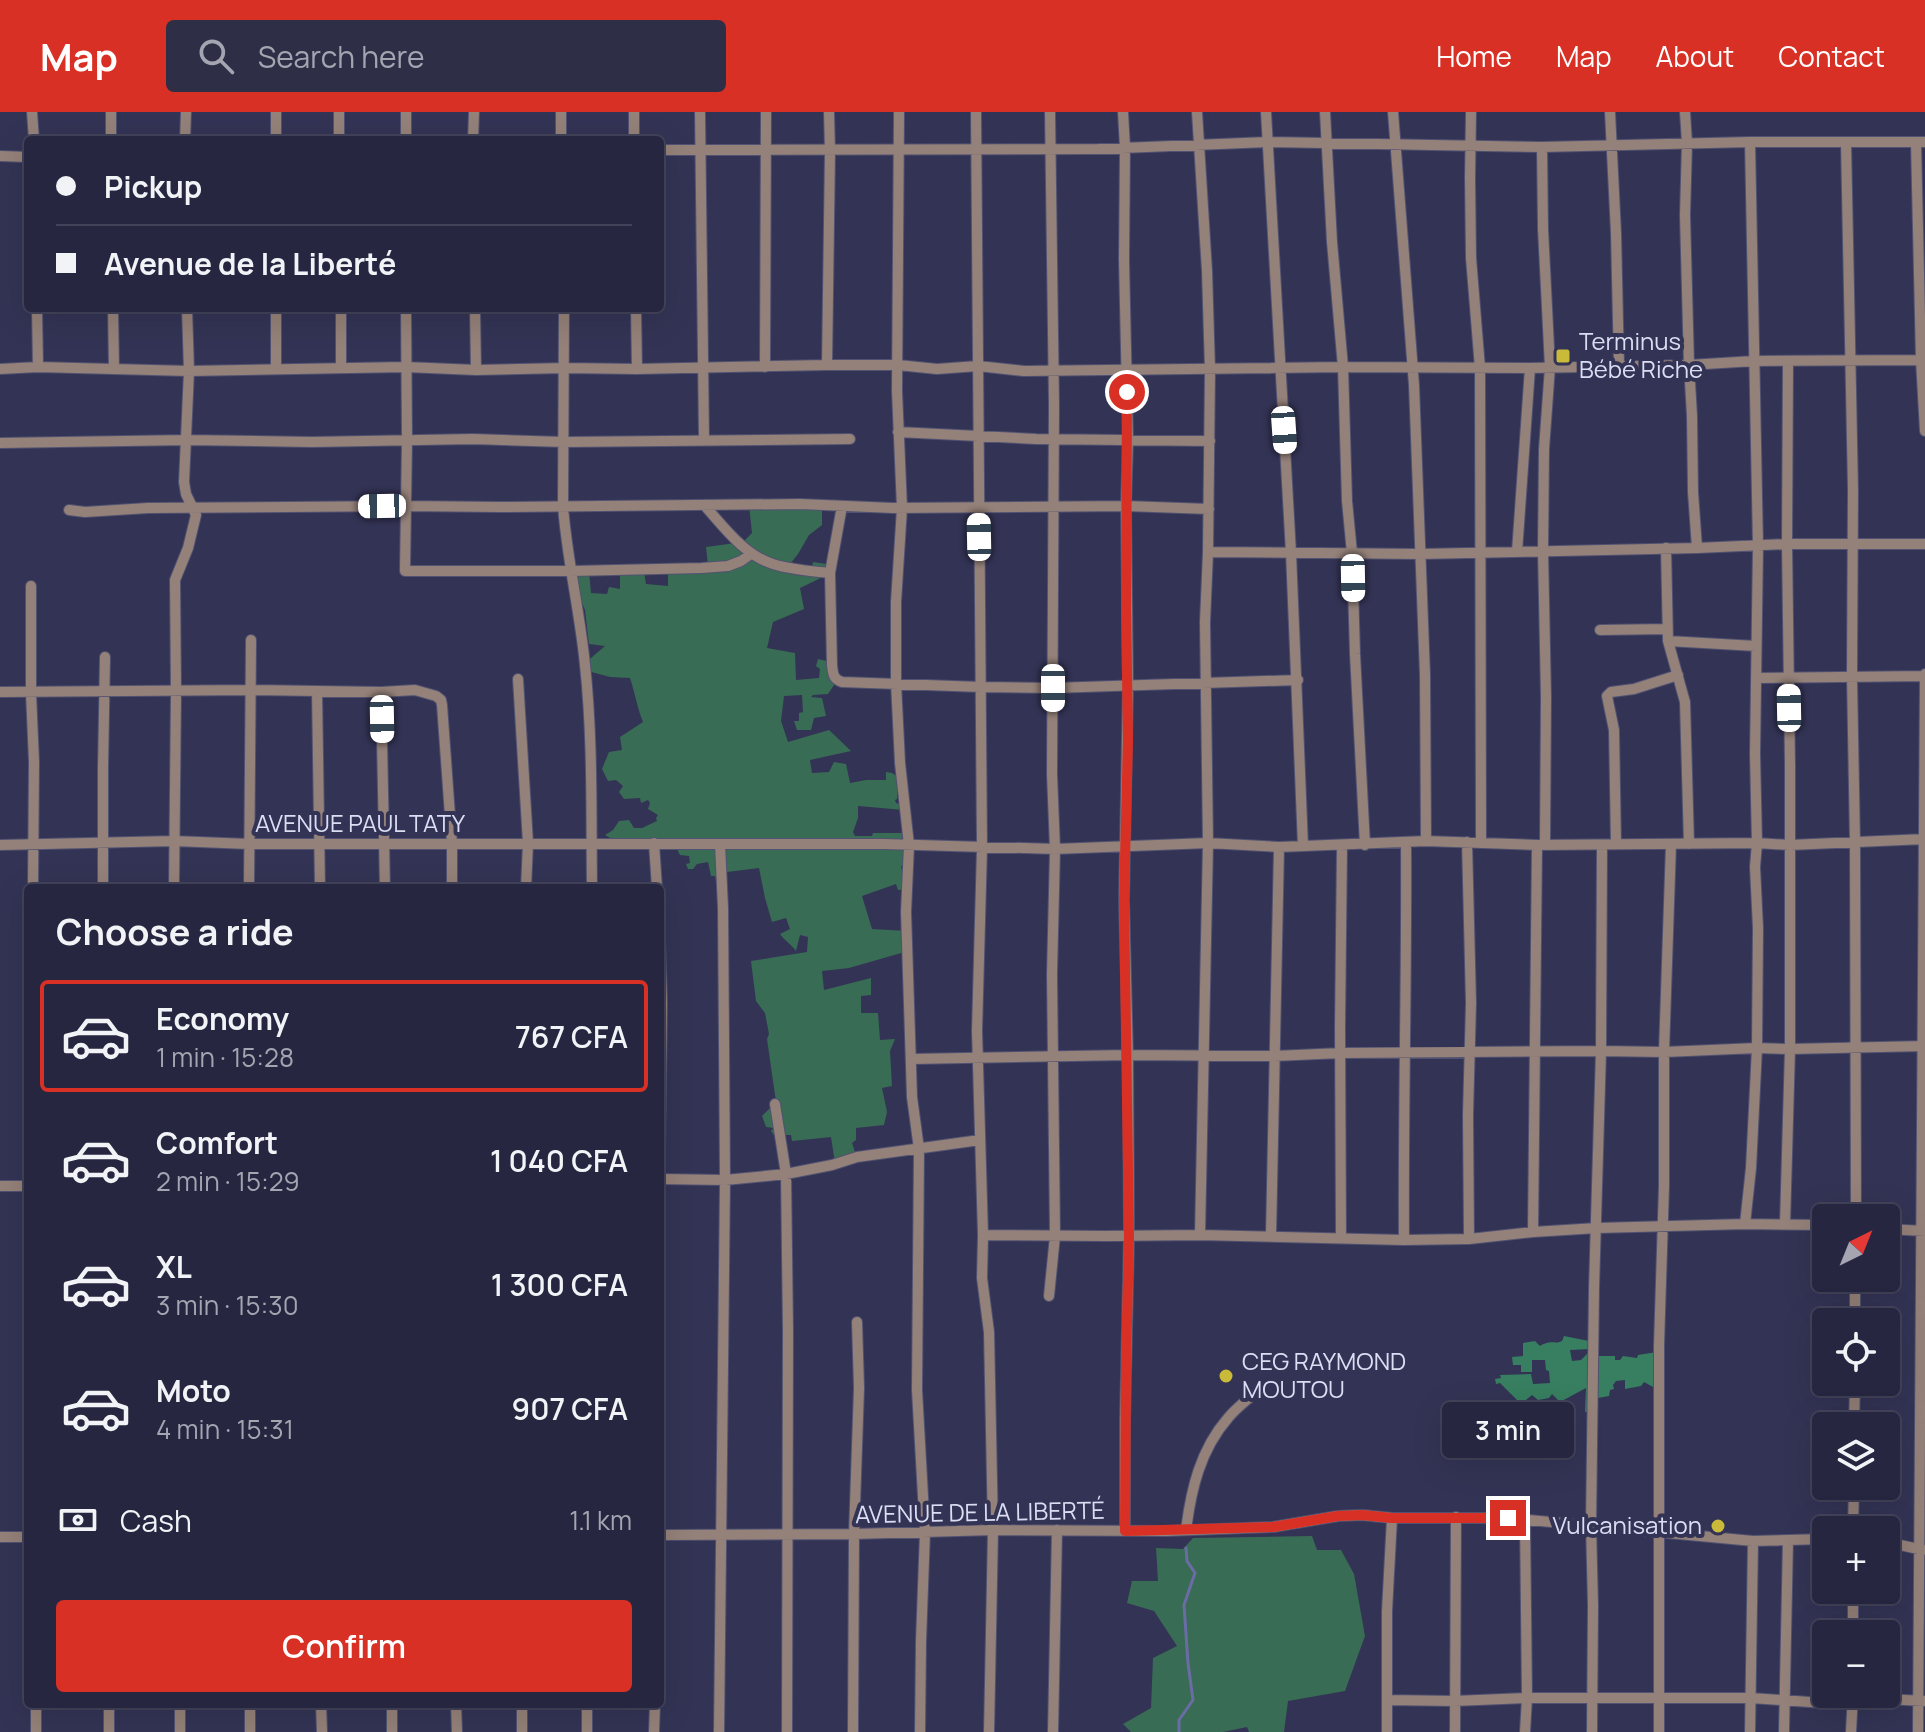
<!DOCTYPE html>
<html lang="en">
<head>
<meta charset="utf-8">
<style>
  :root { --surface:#262640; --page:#2e2e47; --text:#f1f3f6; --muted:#a4a5b1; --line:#424359; --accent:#d93025 }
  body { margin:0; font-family:Manrope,sans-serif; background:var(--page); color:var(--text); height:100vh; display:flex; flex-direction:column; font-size:30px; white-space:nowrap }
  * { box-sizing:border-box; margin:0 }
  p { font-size:26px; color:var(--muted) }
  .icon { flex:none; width:44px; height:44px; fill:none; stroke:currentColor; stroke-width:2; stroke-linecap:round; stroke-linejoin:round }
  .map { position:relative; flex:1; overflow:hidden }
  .details { position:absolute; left:24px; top:772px; width:640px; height:824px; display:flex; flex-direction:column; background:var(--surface); border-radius:8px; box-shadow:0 8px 32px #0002,0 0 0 2px var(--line) }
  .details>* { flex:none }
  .banner { position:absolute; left:24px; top:24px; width:640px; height:176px; border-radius:8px; box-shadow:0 8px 32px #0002,0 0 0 2px var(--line); display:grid; align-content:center; height:176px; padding:0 32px; background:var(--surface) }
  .needle { width:52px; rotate:43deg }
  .controls { position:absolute; left:1812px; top:1092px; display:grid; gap:16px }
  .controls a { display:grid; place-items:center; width:88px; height:88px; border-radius:8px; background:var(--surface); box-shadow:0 8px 32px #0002,0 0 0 2px var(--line); font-size:40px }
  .end { position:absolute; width:36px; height:36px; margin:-18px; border:10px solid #d93025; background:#fff; box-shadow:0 0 0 4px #fff }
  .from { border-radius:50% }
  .bubble { position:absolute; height:56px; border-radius:8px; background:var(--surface); box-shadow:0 8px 32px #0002,0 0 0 2px var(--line); font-size:26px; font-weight:600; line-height:56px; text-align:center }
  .car { position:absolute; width:24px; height:48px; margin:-24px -12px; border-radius:10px; box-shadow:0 0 6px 2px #0007; background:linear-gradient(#fff 24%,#345 0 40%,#fff 0 76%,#345 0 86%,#fff 0) }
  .banner b { display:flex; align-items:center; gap:28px; height:76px; font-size:30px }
  .banner b+b { border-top:2px solid var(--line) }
  .banner i { width:20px; height:20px; background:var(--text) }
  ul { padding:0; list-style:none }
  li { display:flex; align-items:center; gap:24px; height:112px; margin:0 16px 12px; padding:0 16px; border:4px solid transparent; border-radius:8px }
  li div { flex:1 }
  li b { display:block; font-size:30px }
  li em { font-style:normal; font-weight:600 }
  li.active { border-color:var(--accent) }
  li>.icon { width:72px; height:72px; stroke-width:1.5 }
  h2 { padding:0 32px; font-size:36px; line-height:96px }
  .pay { display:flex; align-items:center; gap:20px; height:88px; padding:0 32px; font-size:30px }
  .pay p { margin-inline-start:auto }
  .cta { display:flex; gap:16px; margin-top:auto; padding:16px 32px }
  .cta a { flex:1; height:92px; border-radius:8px; background:var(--accent); color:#fff; font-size:32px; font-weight:600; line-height:92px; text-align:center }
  header { display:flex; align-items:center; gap:48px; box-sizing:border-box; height:112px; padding:0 40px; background:var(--accent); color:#fff }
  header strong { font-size:38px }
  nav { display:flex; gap:44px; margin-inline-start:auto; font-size:28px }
  .search { width:560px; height:72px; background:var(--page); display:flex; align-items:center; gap:20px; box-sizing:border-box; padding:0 28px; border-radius:8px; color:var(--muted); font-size:30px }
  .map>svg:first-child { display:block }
  .green { fill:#396c54 }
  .forest { fill:#377f60 }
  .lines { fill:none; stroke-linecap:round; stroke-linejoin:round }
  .stream { stroke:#6b6ca5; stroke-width:3 }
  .minor-casing { stroke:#515271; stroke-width:12 }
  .minor { stroke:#948179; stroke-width:10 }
  .route { stroke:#d93025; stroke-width:10 }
  .poi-dot { fill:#c9ba3a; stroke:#335; stroke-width:3 }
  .labels { text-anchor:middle; stroke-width:8; stroke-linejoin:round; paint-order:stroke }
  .poi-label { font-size:24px; fill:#dbddf3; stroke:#335; text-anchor:start }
  .street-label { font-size:24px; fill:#dbddf3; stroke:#335 }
</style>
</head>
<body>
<header>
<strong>Map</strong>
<div class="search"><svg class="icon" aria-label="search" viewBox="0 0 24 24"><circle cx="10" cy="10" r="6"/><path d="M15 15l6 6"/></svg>Search here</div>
<nav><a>Home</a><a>Map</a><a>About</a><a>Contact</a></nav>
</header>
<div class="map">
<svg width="1925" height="1620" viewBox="0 0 1925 1620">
  <rect width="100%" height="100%" fill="#335"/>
  <path class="green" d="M749,393l73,2v18l-13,10 -11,19 -8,10 22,3 1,-5 13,2 1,11 -27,13 4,21 -31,13 -6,26 28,5 1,27 23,-2 1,-9 -4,-3 2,-7 13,3 3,23 -6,9 -15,1 -2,2 11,1 4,18 -12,2 -3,12h-14l-3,-9h5v-8l4,-1 -1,-17 -18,1 -3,25 7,21 41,-12 22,21 -41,9 2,13 17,-1 5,-10 12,2 4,19 16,-3h20v-8l6,1 9,6 -4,7v13l-2,1 1,3 7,2 1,5 -46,-4v12l-5,14 2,4h17l1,-3h34l1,10 -10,6 10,3v13l-7,1 1,5 6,-2 -1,20 -9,1 -2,-6 -34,12 10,33 35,2 1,20 -59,17 -27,3 2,19 47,-12v17l-10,1v17h17l2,27 15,-1 -5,12 2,35 -10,2 5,24 -3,13 -28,3v12l-4,3 6,19 -23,1 -4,-26 -39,4 -1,-6h-17l-3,-4 3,-3 -8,-1 -4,-11 14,-14 -9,-63 2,-5 -4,-21 -9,-12 -5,-40 56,-9 1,-15 -8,-2 -4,16c-5,-7 -11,-10 -16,-17l10,-5 -4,-11 -14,4 -7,-24 -6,-30 -32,4 -7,4 1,23 -6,-23h-4l-3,-14 -11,2 -4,5h-5l-2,-5 4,-1 -1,-7 -9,-1 -4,-8 -49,-8h-15l-7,-4 8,-5 6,-9 10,-1 5,8h8l15,-7 -1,-3 2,-3 -10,-6 2,-6 -2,-3 -7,3 -1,-5 -16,1 -5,-7 4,-6 -7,-6 -8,1 -6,-12 7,-17 13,-2 -2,-13 23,-15c-6,-15 -8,-29 -13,-44l-20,-1 -26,-7v-6l21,-18 -16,-2 -4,-34 -11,-26 2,-11 13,-2 2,22 16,1 2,-7 11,2v-16l24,-1 2,12 22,2v-13l40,-7 -2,-19 37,-5 9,-9z
    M1312,1424l5,14h24l13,24 11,62 -20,55 -57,10 -4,31h-35l-2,-5 -24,5h-92l-8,-8 28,-16 2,-50 24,-12 -23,-35 -27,-8 5,-22h26l-2,-33 27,1 10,-11z"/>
  <path class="forest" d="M1564,1224l25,5 1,8 -20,1 2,11 9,-1 7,-7 8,3h19v4h5l3,-4 14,2 1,-3 19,-3 -2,36 -11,-6 -3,4 -16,3v-9l-9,1 -3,4 1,4 -4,1 -1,6 -11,2v11l-13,3 1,-24 -26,14 -8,-8 -3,4 -11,2 -6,-5 -11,9 -21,-21 -4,1 -1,-5 6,-1 -1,-3 31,-1 2,10 17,-1 -1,-12 -3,-1 -1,-10h-13v12h-11v-7h-8l-1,-8 11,-1v-13l12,-2 5,5c12,-7 14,-1 22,-5z"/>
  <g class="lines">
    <path class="stream" d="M1179,1620v-12l14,-20 -5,-37 -4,-58 11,-32 -8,-12 -1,-13"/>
    <g class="minor-casing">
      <path id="minor" d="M32,0l2,28
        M276,0v28
        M634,0v28
        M700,0l4,327
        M899,0l-2,279 5,117 -6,94v81l4,80 9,82 -3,67 6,185 7,52 -2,241 8,142 -4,109 -1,91
        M976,0l6,736 -5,183 6,204 -1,43 7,54 4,198 -4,202
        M1123,0l2,36 -1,112 4,179 -2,67 2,179 -4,215 4,155 1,181 -4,185v110
        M1197,0l10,159 3,99 -2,182 -3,70 3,221 -8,392
        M1266,0l25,441 12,293
        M1325,0l7,130 11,125 4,134 5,52 3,101 10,191
        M1393,0l21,273 11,290 1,166
        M1471,0l-1,66 1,80 9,110 1,474
        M1610,0l6,121 3,133
        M1685,0l2,31 -2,72 4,150 3,51 1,76 4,56
        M111,28v-28
        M185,28l1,-28
        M339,28v-28
        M406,28v-28
        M473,28l1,-28
        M561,28v-28
        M1846,30l7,348 -1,187 3,166 1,375
        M1916,30l5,218 4,71
        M1542,35l1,82 7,138 -6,82 -1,102 3,146 -1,148
        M660,38l438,-1 170,-7 274,5 208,-5h175
        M0,44l28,1
        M37,196l1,59
        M113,196l1,61
        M341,196v60
        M406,196l1,132 -2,131h166l131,-3 26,-2 13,-5 10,-7
        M475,196l1,62
        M564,196l-1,198c4,54 17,106 22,159 8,75 6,149 7,223
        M636,196l1,61
        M827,253l3,-214 -1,-39
        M765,255l1,-255
        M0,257l38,-2 151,4 217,-4 70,3 89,-2 72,1 190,-4h71l39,4 41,-3 46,5 319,-4 187,1 159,-3 65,-4 171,-1
        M276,257v-61
        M898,320l138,7 174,2
        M0,331l187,-3 125,2 161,-3 91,3 286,-3
        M705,394c19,21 39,49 68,58 18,6 38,7 57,9
        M842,394l-12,67 2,92c1,9 1,14 10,17l139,5 72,1 245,-8
        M69,398l16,2 63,-4 258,-2 94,1 300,-3 93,4 233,-2 83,3
        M1666,436l2,93 17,61 4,142
        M1208,440l212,2 277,-6 90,-4h138
        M1517,440l13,-184
        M31,474v107l3,69 -1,126
        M1600,518l67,-1
        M1668,529l88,5
        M1756,566l169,-2
        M518,567l10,164 -2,45
        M317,579l3,197
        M0,580l251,-2 130,2 34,-2 21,6 5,4 1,5 10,138v45
        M381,580l4,196
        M1467,730l4,161 -3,112 1,124
        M654,731l3,45
        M1616,732l-2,-114 -7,-34 4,-4 23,-3 44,-14
        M0,733l174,-4 75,3h635l171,5 153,-6 71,4 147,-6 111,4 220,-2 33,2 135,-6
        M103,776v-120l2,-111
        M174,776l2,-196 -1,-112 13,-32 8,-33 -10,-21 -2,-12 5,-111 -2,-63
        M249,776l2,-248
        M660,829l2,62 -2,146
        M911,947l217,-4 146,1 67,-3 260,-2 63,1 93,-4 33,1 135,-3
        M775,992l11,70 2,157 -1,401
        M660,1067l65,1 61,-6 46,-9 25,-8 123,-17
        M0,1074h28
        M1745,1112l6,-56 6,-120 1,-120 -3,-61 2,-24 -2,-89 3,-208 -8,-404
        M1785,1112l5,-175v-283l-3,-222 1,-183
        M1886,1117l39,2
        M1533,1120l4,-387
        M983,1123l121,1 96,-1 204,5 65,-1 64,-7 64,-4 148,-4 81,1
        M1271,1124l8,-389
        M1341,1126l-1,-210 2,-183
        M1404,1128c-1,-133 3,-265 2,-398
        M1049,1184l6,-60 -3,-262 3,-125 -3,-75 2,-369 -4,-293
        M1855,1210v-44
        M1854,1314l1,-44
        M1186,1418c5,-40 14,-80 42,-112 8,-10 19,-18 28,-26
        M1853,1418l1,-44
        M660,1423l194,-1 139,-4 173,1 107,-4 65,-11 24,-1 30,3h116l245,23 73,-2
        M0,1425h28
        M1886,1430l37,8
        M1853,1522v-44
        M1387,1588l67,1 73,-3h224l87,6h15l33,-5 38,2
        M36,1592v28
        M109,1592v28
        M180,1592v28
        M321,1592l1,28
        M392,1592v28
        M456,1592l1,28
        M522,1592v28
        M587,1592v28
        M250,1620v-28
        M654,1620l1,-28
        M719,1620l6,-552 -2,-272 -3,-64
        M853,1620l1,-198 5,-146 -2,-66
        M1053,1620l4,-202
        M1387,1620v-121l5,-93
        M1455,1620l1,-215
        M1525,1620l2,-34 -2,-179
        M1592,1620l1,-126 -2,-81 3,-237 7,-237 1,-206
        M1659,1620v-387l5,-159v-134l7,-208
        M1750,1620l3,-191
        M1784,1620l4,-192
        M1851,1620l2,-38
        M1918,1620l7,-1058"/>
    </g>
    <use href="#minor" class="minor"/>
  </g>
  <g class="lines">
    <path class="route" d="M1127,280l-1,217 2,131 -4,160 5,336 -3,127 -1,168 148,-4 65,-11 24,-1 30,3h116"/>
  </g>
  <g class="poi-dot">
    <rect x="1555" y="236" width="16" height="16" rx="4"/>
    <circle cx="1226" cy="1264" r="8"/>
    <circle cx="1718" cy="1414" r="8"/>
  </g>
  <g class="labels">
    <g class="poi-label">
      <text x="1579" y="238">Terminus<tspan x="1579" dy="28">Bébé Riche</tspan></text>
      <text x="1242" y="1258">CEG RAYMOND<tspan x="1242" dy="28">MOUTOU</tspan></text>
      <text x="1702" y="1422" text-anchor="end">Vulcanisation</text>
    </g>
    <g class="street-label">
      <text x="360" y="720">AVENUE PAUL TATY</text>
      <text transform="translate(980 1401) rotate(-1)" y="8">AVENUE DE LA LIBERTÉ</text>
    </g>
  </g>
</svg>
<div class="controls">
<a><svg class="needle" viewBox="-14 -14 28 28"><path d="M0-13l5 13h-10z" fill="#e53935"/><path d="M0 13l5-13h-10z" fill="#a4a5b1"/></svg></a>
<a><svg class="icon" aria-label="locate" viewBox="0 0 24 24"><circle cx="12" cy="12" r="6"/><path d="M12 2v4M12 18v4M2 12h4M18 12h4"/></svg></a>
<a><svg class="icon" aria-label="layers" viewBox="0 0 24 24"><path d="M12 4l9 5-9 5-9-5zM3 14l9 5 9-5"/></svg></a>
<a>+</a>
<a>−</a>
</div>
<i class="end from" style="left:1127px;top:280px"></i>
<i class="end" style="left:1508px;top:1406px"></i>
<div class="bubble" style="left:1442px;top:1290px;width:132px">3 min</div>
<i class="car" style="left:1284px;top:318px;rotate:176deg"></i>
<i class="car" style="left:382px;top:394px;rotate:269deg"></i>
<i class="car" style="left:979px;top:425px;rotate:359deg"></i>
<i class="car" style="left:1353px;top:466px;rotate:179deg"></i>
<i class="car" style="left:1053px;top:576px;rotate:180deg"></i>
<i class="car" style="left:1789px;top:596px;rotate:359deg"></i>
<i class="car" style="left:382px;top:607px;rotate:179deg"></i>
<div class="banner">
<b><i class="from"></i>Pickup</b>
<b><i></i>Avenue de la Liberté</b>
</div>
<section class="details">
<h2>Choose a ride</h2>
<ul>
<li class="active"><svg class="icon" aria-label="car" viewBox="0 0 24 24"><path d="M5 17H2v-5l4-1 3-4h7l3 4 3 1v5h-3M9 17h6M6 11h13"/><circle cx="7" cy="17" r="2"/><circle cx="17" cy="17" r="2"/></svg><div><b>Economy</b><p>1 min · 15:28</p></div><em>767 CFA</em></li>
<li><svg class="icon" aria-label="car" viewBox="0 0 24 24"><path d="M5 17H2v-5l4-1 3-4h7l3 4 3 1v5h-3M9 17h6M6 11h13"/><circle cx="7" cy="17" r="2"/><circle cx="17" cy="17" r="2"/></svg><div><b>Comfort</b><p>2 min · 15:29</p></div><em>1 040 CFA</em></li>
<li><svg class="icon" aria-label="car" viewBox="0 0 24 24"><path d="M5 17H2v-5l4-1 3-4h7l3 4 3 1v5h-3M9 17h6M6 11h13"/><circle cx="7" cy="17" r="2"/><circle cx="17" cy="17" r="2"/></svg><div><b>XL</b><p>3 min · 15:30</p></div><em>1 300 CFA</em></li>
<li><svg class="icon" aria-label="car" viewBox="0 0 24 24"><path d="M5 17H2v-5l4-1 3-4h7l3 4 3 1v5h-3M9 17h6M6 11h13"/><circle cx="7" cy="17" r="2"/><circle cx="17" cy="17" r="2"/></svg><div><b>Moto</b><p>4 min · 15:31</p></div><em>907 CFA</em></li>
</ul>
<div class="pay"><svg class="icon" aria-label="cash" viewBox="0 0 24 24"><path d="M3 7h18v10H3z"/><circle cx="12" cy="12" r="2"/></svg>Cash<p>1.1 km</p></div>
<div class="cta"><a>Confirm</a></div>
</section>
</div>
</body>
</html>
